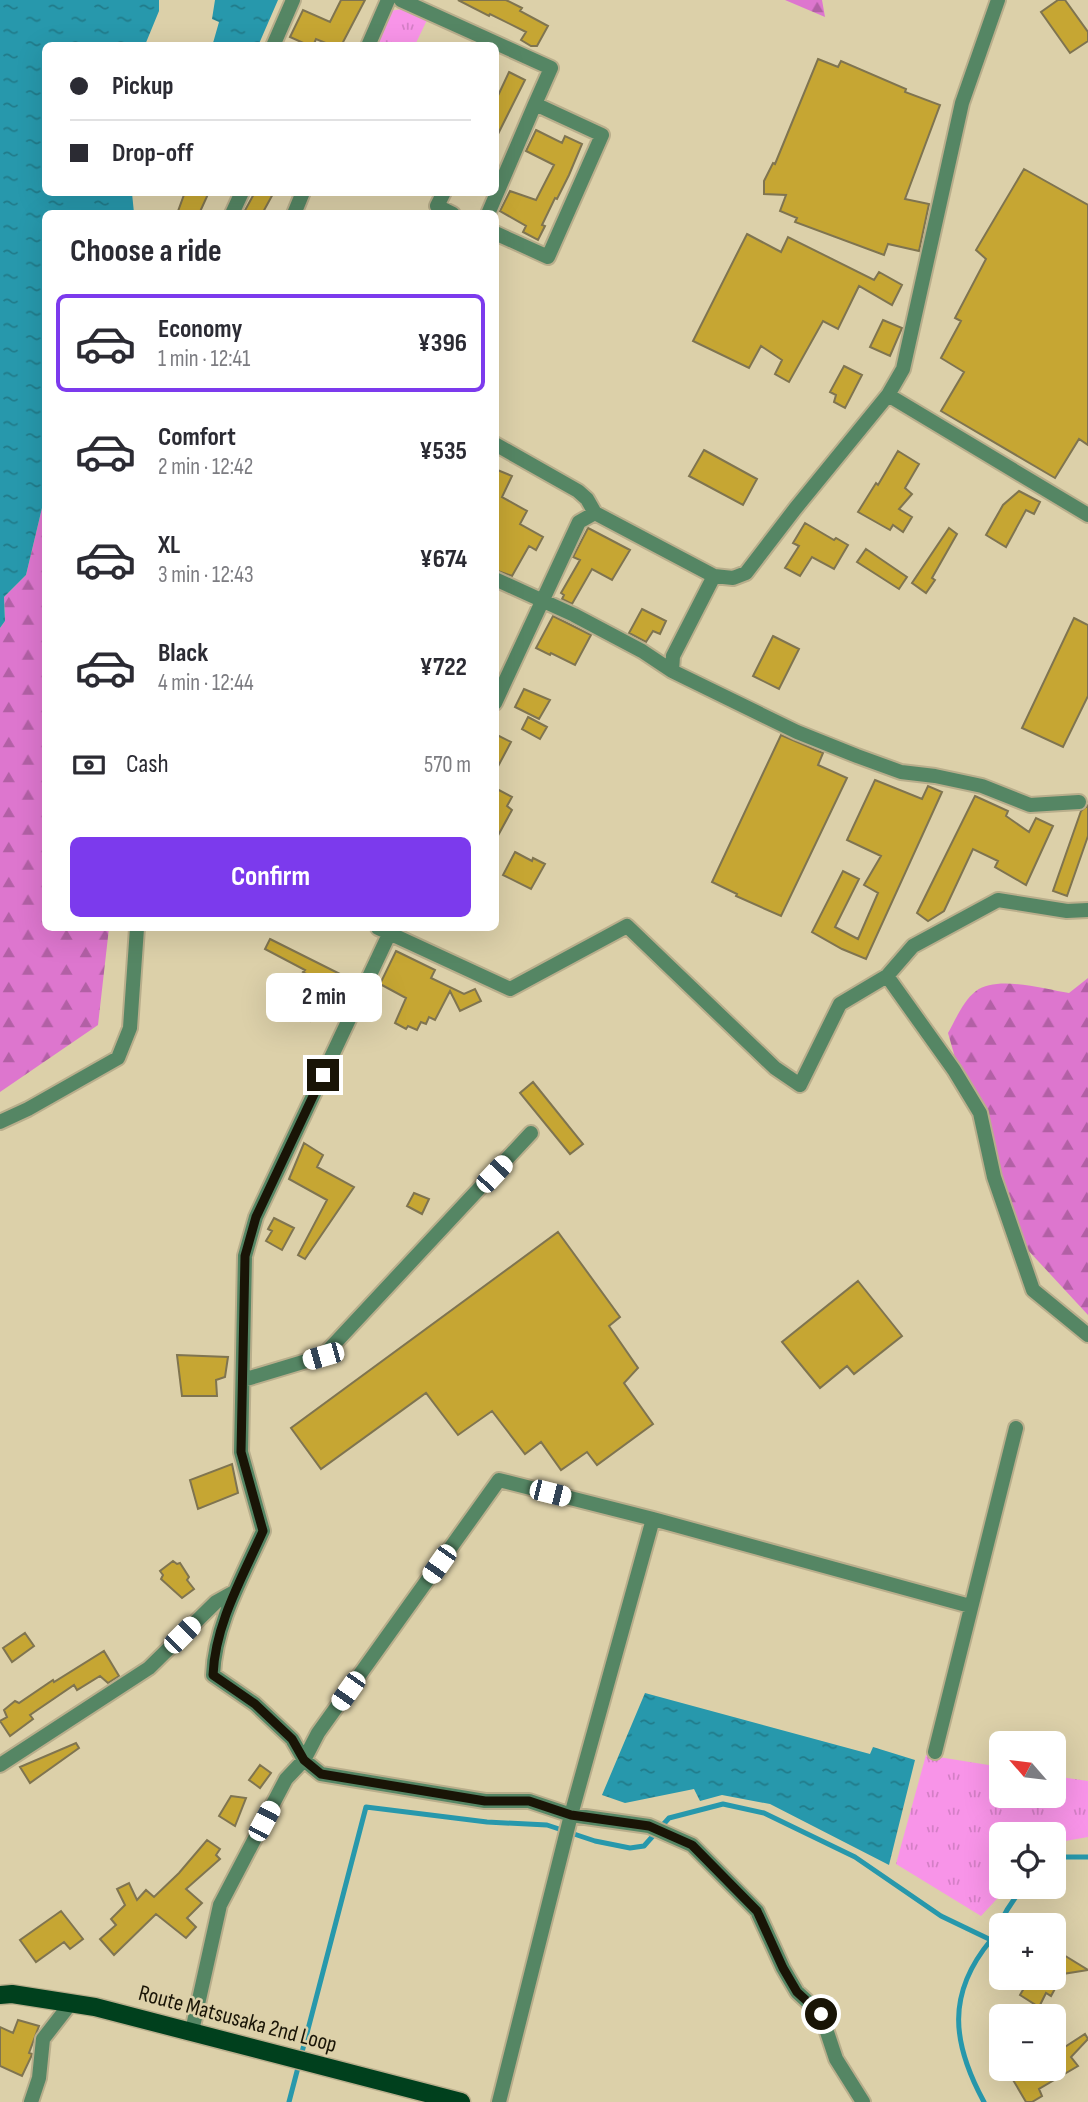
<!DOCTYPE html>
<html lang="en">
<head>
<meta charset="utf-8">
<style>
  :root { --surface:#fff; --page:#f2f2f3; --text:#2b2b33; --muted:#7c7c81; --line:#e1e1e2; --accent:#7c3aed }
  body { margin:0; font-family:"Sofia Sans Condensed",sans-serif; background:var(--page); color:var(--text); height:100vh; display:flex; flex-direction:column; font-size:26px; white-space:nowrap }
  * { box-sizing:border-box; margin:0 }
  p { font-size:23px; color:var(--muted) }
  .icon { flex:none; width:38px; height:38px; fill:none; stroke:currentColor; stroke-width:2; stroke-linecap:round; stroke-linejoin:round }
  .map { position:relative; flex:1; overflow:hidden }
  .details { position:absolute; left:42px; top:210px; width:457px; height:721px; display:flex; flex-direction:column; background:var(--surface); border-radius:10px; box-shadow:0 7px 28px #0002 }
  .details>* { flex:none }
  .guide { position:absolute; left:42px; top:42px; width:457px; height:154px; border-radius:10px; box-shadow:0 7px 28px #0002; display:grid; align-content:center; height:154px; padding:0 28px; background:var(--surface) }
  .needle { width:46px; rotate:298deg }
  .buttons { position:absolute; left:989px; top:1731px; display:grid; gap:14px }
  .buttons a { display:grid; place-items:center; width:77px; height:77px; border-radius:10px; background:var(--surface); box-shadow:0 7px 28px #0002; font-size:35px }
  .end { position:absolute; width:32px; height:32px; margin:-16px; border:9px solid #191406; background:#fff; box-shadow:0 0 0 4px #fff }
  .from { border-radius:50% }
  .bubble { position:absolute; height:49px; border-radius:10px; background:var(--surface); box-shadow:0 7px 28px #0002; font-size:23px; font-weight:700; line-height:49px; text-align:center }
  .car { position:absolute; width:21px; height:42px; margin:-21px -10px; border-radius:9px; box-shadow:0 0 5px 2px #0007; background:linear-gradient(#fff 24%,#345 0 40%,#fff 0 76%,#345 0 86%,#fff 0) }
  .guide b { display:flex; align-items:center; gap:24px; height:66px; font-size:26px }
  .guide b+b { border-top:2px solid var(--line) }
  .guide i { width:18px; height:18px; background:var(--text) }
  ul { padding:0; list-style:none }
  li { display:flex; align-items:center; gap:21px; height:98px; margin:0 14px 10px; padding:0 14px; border:4px solid transparent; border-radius:10px }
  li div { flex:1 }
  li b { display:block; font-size:26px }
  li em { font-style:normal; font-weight:700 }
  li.on { border-color:var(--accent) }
  li>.icon { width:63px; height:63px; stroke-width:1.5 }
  h2 { padding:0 28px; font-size:32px; line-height:84px }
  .pay { display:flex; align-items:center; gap:18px; height:77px; padding:0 28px; font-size:26px }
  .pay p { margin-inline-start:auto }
  .action { display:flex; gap:14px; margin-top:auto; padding:14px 28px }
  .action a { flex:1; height:80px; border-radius:10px; background:var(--accent); color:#fff; font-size:28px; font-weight:700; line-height:80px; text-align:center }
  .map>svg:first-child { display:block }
  .grass { fill:url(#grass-tufts) }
  .forest { fill:url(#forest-firs) }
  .water { fill:url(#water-ripples) }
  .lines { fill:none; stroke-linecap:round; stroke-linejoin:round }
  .stream { stroke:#2798ac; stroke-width:5 }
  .building { fill:#c6a633; stroke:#7f7450; stroke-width:2 }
  .street-casing { stroke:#b9ae8c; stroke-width:18 }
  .primary-casing { stroke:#b9ae8c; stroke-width:21 }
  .street { stroke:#558664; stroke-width:14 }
  .primary { stroke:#00401d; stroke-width:18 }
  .route { stroke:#191406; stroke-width:9 }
  .labels { text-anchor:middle; stroke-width:5; stroke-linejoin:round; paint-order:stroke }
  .street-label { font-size:23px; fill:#191406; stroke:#dcd0a9 }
</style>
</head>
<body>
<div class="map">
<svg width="1088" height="2102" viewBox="0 0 1088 2102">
  <defs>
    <pattern id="grass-tufts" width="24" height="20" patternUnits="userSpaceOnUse" patternTransform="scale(1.75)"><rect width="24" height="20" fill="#f894e8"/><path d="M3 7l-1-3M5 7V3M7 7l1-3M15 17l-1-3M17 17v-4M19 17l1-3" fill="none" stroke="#d47fc6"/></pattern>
    <pattern id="forest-firs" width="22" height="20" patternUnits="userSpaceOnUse" patternTransform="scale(1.75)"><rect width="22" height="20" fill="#dd76ce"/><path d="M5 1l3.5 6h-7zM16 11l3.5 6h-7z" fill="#b260a5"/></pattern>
    <pattern id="water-ripples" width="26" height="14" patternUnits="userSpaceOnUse" patternTransform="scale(1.75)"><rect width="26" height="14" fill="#2798ac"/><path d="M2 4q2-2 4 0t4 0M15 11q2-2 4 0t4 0" fill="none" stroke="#217b8a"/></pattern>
  </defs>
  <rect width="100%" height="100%" fill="#dcd0a9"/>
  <path class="grass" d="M402,9l25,11 -12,25 -40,1 15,-35z
    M926,1755l75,12v29h53v-20l34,5v56l-34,6v-9h-53v52l7,1 -27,29 -85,-52z"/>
  <path class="forest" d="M785,0h37l3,17z
    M45,502l1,426h63l-11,97 -98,67v-464l5,-7 -1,-24 22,-22 16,-67z
    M1088,978v337l-86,-93 -54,-189c8,-14 15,-32 28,-42 21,-16 68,-2 93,2z"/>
  <path class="water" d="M0,0h159v11l-14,34 -99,1v146l86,1 2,20 -88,1 -1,288 -3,6 -16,67 -22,22 1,24 -5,7z
    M215,0h63l-20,46 -39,-1 -6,-2 6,-21 -7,-3z
    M645,1693l225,61 3,-7 42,13 -26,105 -119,-61 -48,-9 -22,6 -6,-12 -69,14 -23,-8z"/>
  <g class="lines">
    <path class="stream" d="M1054,1861l4,-4h30
      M289,2102l77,-295 121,15 60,3 48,16 35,7 14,-2 25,-28 54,-14 41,9 91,44 86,59 50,24 16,-30 16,-24
      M984,2102c-32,-59 -38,-108 7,-162"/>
  </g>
  <path class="building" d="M341,0h24l-24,46h-8l-17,-7 -3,7h-3l-20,-9 13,-27 27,12z
    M458,0h48l16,8 -2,3 28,15 -11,20h-6l-10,-6 5,-8 -36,-18 -1,2z
    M1058,0h7l23,32v9l-18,12 -29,-41z
    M818,59l20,8 3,-6 65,28 -1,3 35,13 -35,94 24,5 -10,47 -31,-7 -4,11 -89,-33 2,-4 -17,-7 6,-16 -22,-1v-13l9,-18 2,1z
    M509,72l16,8 -30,60v-38z
    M536,130l26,13 3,-7 17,8 -13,31 -12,24 -2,-1 -13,27 3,1 -7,14 -15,-8 3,-6 -26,-15 10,-20 26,9 18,-35 -28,-14z
    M1024,169l64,36v240l-9,-6 -24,39 -114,-67 23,-39 -23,-14 20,-37 -6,-3 31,-59 -10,-9z
    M185,192h24l-10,22h-22z
    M255,192h19l-12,22h-19z
    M747,234l34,18 7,-15 86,43 5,-8 23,13 -10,20 -33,-19 -21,43 -15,-8 -34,61 -14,-8 7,-14 -21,-14 -12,22 -56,-27z
    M883,320l19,8 -12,28 -20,-9z
    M844,366l18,9 -17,33 -11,-6 2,-7 -6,-3z
    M704,450l53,29 -14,26 -54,-29z
    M898,451l21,13 -14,24 7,6 -13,15 13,8 -9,15 -10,-7 -3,5 -32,-18 18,-29 2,2z
    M495,469l17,7 -10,21 25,14 -7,13 23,13 -7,13 -7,-4 -17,30 -17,-6z
    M1019,491l21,11 -6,12 -8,-4 -20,37 -20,-12 17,-30z
    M805,523l29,17 2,-2 12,7 -14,24 -22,-12 -12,19 -15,-8 14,-22 -6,-3z
    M588,528l42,22 -18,30 -20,-11 -20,35 -10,-5 2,-4 -3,-2 19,-33 -7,-3z
    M949,528l8,6 -25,44 3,2 -9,13 -14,-10z
    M866,549l41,28 -8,12 -42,-27z
    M642,609l24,12 -6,13 -7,-3 -7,11 -17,-9z
    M553,616l38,19 -16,30 -24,-12 -1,2 -14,-7z
    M1074,618l14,7v71l-25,51 -41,-19z
    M773,636l26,13 -20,40 -26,-13z
    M524,689l26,11 -11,19 -24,-12z
    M528,717l19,10 -7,12 -18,-10z
    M495,734l16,8 -16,30z
    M781,735l42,18 -5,12 29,13 -66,138 -45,-20 1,-2 -25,-12z
    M875,780l47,19 6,-13 14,6 -76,167 -24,-10 -30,-17 31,-61 16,8 -24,48 23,12 20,-46 -14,-8 17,-29 -34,-16z
    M495,788l17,9 -5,9 5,4 -17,31z
    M975,796l33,15 -2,5 23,16 7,-14 17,8 -27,59 -31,-18 3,-6 -25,-12 -29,62 -16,10 -11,-8z
    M1088,805v31l-21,60 -14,-5 28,-80z
    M515,852l17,9 1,-3 12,6 -14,25 -28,-14z
    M270,939l86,43 -7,13 -20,-10 -19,36 -20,-11 18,-35 -5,-3 2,-2 -40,-21z
    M396,951l39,19 -4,8 33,16 11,-5 6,12 -21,10 -10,-20 -15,29 -6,-3 -3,7 -5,-2 -4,8 -9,-4 -2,3 -11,-6 11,-25 -26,-14z
    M533,1082l50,62 -13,10 -50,-61z
    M304,1143l19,12 -6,12 37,20 -49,72 -7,-4 29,-55 -38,-21z
    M414,1193l15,6 -7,15 -15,-8z
    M274,1218l20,10 -12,22 -16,-9 6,-10 -4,-2z
    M558,1232l62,85 -11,9 29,42 -14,15 29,41 -56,41 -10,-13 -26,18 -20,-28 -16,12 -33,-43 -34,24 -32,-42 -105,76 -30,-41z
    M858,1281l44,55 -48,38 -7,-8 -27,22 -38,-46z
    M177,1355l51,2 -3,20 -9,3 1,16h-35z
    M232,1464l6,29 -40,16 -8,-29z
    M173,1561l4,3 3,-1 9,14 -2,3 7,9 -12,9 -21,-19 2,-4 -3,-4z
    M25,1633l9,13 -22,16 -9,-14z
    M104,1651l15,25 -11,7 -8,-7 -23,14 -3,-5 -44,30 3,4 -23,17 -10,-15 7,-4 -3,-7 6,-5 5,-4 4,2 34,-23 1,2z
    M76,1743l3,5 -49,35 -10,-16z
    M260,1765l11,8 -11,15 -11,-8z
    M231,1796l15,2 -11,28 -16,-10z
    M207,1840l13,9 -4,6 4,4 -34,30 16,14 -15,15 9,9 -10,11 -30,-24 -42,41 -14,-16 16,-14 -5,-6 14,-14 -8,-16 12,-6 8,17 9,-10 8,7 25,-24z
    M61,1911l22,28 -13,10 -6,-7 -28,20 -16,-22z
    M1054,1949l34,21 -25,4 -12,22 -5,-3 -7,14 -19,-12 10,-17h24z
    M18,2020l21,6 -10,27 3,1 -1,3 -9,19 -22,-10v-39l13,6z
    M1085,2034l3,5 -17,18 7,9 -39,23 3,7 -10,6h-6l-20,-34h48v-14z"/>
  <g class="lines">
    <g class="street-casing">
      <path id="street" d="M401,0l150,68 -16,36 67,31 -54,122 -53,-24
        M273,46l20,-46
        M368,46l20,-46
        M444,192l-7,14 16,8
        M232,214l10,-22
        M294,214l9,-22
        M488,214l47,-110
        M888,395l200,120
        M495,444l83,47 9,8 8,14 119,63 19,2 13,-5 49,-64 93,-114 15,-26 59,-266 36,-103
        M495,579l79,36 68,36 30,20 125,61 60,24 44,16 34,4 47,10 48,19 49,-3
        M672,671l1,-15 41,-80
        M495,703l84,-181 16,-9
        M378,928l132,61 117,-63 148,142 25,17 40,-81 47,-28 26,-30 85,-46 69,11 21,-1
        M392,928l-136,289 -11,39 -4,196 22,79c-20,45 -48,93 -50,144l42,29 37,35 12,21 17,14 164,27h44l42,14 78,11 43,19 65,66 26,57 14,24 24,22 15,45 27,43
        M887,976l67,94 26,43 14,64 39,113 55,45
        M0,1122l28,-13 90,-51 12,-30 7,-100
        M243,1380l80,-24 208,-223
        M935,1752l81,-324
        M0,1765l149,-97 67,-66 18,-10
        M192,2031l28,-126 66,-126 18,-19 14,-27 181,-253 154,39 317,87
        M31,2102l8,-24 4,-39 28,-36
        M499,2102l72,-287 82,-296"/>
    </g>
    <g class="primary-casing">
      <path id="primary" d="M0,1995l12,-1 83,13 366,95"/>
    </g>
    <use href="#street" class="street"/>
    <use href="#primary" class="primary"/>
  </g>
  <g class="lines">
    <path class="route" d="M323,1075l-67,142 -11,39 -4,196 22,79c-20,45 -48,93 -50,144l42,29 37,35 12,21 17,14 164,27h44l42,14 78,11 43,19 65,66 26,57 14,24 24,22"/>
  </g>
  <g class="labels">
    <g class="street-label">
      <text transform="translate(238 2018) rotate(15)" y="8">Route Matsusaka 2nd Loop</text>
    </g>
  </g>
</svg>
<div class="buttons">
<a><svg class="needle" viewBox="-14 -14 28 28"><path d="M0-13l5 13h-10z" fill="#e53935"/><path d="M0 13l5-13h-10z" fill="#7c7c81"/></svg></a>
<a><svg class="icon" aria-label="locate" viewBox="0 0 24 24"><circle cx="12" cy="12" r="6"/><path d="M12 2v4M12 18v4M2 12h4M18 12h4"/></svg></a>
<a>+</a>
<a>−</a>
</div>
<i class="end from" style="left:821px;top:2014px"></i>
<i class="end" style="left:323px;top:1075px"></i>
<div class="bubble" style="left:266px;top:973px;width:116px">2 min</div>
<i class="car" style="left:494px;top:1174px;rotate:43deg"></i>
<i class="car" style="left:323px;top:1356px;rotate:254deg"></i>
<i class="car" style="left:550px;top:1493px;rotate:104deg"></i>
<i class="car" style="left:439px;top:1564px;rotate:215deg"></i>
<i class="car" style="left:182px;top:1635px;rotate:45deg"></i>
<i class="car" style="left:348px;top:1691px;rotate:215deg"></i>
<i class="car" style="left:264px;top:1821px;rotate:28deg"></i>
<div class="guide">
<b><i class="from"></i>Pickup</b>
<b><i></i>Drop-off</b>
</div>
<section class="details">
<h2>Choose a ride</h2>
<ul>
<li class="on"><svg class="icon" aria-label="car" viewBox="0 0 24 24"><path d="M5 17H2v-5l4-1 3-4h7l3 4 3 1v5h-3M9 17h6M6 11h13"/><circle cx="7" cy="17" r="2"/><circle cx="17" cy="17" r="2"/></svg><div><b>Economy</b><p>1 min · 12:41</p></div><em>¥396</em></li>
<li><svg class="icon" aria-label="car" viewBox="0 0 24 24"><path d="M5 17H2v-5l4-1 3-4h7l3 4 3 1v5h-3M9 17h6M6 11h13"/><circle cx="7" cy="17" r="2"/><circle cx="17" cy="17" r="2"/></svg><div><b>Comfort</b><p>2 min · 12:42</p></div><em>¥535</em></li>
<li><svg class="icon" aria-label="car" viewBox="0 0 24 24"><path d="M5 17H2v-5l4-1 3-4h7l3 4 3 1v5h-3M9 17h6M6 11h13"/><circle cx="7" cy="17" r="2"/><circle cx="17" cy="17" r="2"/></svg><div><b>XL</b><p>3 min · 12:43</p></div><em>¥674</em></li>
<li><svg class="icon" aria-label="car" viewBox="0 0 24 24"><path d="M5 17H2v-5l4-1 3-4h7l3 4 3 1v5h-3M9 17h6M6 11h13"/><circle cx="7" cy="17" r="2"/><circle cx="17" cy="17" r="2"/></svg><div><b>Black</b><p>4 min · 12:44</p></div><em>¥722</em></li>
</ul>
<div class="pay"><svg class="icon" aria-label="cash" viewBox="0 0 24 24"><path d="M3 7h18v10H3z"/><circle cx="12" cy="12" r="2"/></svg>Cash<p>570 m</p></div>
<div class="action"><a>Confirm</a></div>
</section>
</div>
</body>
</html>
